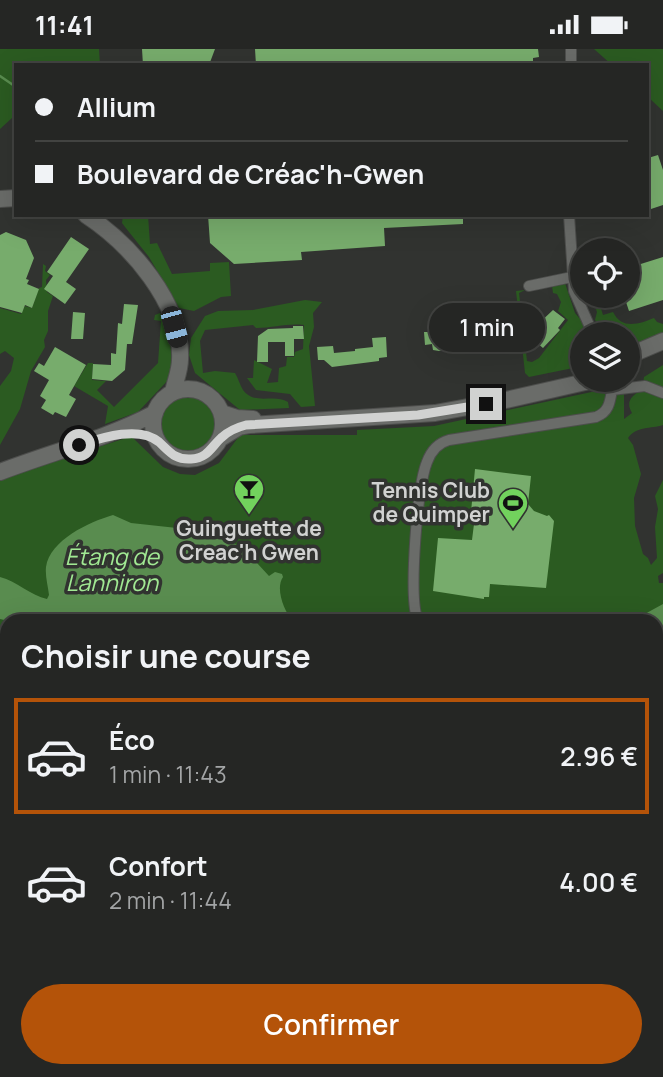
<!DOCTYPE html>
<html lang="fr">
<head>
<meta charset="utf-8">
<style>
  :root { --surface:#252624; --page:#2d2e2c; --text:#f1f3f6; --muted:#a3a5a6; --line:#424341; --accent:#b45309 }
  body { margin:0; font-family:Manrope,sans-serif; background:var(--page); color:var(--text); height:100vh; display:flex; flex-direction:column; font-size:26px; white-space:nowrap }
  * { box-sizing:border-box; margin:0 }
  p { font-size:23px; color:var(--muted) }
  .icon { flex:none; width:38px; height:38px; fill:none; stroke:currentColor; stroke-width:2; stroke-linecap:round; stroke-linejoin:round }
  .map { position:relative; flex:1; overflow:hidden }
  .sheet { position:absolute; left:0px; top:565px; width:663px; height:464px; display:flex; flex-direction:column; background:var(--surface); border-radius:21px 21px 0 0; box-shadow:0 7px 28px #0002,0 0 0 2px var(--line) }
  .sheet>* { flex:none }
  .guide { position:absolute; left:14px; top:14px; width:635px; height:154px; border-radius:0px; box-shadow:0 7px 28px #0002,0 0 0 2px var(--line); display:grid; align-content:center; height:154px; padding:0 21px; background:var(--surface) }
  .tools { position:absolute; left:570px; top:189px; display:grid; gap:14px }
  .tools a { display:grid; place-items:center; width:70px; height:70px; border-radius:50%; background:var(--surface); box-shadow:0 7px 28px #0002,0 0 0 2px var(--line); font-size:35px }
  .end { position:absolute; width:32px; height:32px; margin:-16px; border:9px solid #d1d2d1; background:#111; box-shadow:0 0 0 4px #111 }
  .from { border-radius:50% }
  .bubble { position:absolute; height:49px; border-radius:24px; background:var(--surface); box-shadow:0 7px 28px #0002,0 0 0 2px var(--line); font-size:23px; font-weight:600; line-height:49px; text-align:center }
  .car { position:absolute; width:21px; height:42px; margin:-21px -10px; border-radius:9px; box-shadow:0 0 5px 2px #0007; background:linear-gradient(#222 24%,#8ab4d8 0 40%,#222 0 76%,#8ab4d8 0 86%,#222 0) }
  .guide b { display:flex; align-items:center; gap:24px; height:66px; font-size:26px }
  .guide b+b { border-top:2px solid var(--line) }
  .guide i { width:18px; height:18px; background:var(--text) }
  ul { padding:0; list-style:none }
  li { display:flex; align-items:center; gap:21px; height:116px; margin:0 14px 10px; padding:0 7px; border:4px solid transparent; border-radius:0px }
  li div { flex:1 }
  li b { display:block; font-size:26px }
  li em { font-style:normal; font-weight:600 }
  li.active { border-color:var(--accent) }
  li>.icon { width:63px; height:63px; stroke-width:1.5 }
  h2 { padding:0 21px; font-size:32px; line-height:84px }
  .action { display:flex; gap:14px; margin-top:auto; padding:14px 21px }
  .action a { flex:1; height:80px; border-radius:42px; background:var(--accent); color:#fff; font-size:28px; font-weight:600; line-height:80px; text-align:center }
  .status { display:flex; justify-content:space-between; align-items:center; height:49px; padding:0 35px; background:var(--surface); direction:ltr }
  .status svg { height:19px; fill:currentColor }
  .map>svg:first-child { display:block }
  .green { fill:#2b5b21 }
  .water { fill:#598c4f }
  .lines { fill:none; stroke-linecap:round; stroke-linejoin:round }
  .stream { stroke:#598c4f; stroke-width:2.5 }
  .building { fill:#77ac6c }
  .street-casing { stroke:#4d4e4c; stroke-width:12 }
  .secondary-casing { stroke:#4d4e4c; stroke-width:18 }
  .street { stroke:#6a6c69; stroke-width:10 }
  .secondary { stroke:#6a6c69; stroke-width:16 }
  .route { stroke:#d1d2d1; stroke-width:9 }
  .labels { text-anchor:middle; stroke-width:7; stroke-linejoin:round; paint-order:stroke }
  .poi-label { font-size:21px; font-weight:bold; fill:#d1d2d1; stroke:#313330; text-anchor:end }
  .water-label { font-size:23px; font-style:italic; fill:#a1e993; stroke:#313330 }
</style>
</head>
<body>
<div class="status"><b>11:41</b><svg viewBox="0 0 49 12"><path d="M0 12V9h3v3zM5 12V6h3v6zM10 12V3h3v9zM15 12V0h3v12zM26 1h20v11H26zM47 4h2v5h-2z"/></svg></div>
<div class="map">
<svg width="663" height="1028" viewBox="0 0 663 1028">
  <rect width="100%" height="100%" fill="#313330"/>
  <path class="green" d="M0,0h99l1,16h-84v54l-4,-1 -12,11z
    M594,0h69v62l-15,-14v-32h-36z
    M123,166h25l2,29 7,-1 15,31 38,-3v-8l19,-1 2,34 -10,1 -27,14 -15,-3 -30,-51 -24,-30 -3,-4z
    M43,215l3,2 -1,5 5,4 -4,5 1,12 6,4 -5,15v20l-4,9 1,7 -14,24 -11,38 -20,36v-59l11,-15 3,-13 -9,-7 -5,3v-46l21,6 4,-8 7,2 7,-20 3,-1z
    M565,234l10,30 6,7 5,14h-3v32l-54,11 -4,-4 -9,-82 9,-1 -6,3 8,68 5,1 7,-4 29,-38 -10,-9 3,-9 -4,-8 -4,-1 -1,-7z
    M591,247h6l6,19 10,-3c9,18 26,12 41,6l3,4 6,2v9l-35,15v-14h-27l-2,-3 3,-2 -7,-9 2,-8z
    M305,251l17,2 -9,11 1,14 -5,19 6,60 -14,1 -11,-13 -34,-4 -9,-12h6l1,-18 18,9 -5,14 11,-1 1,-14 7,-2 1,-9h7l1,-5 8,-3 1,-24c-17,-2 -30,3 -48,3l-3,-3 -48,5 -5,11 3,32 12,-2 20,2c3,5 5,12 8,17 12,16 31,3 45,12l1,6 -49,2 -45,-37 -6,-18 2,-17 14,-22 13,-5 35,-1z
    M160,264l10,30 2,16 -2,19 -32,34 -33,12 3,-18 -34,-20 14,-23h5l-1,17 14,1 -9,9 17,17 44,-44 3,-42 -7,-1 1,-5z
    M663,316v60c-12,4 -27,1 -35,13l5,7 8,29 -7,24 1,28 8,28 5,4 3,7 6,-7 -2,-31 3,-18 -3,-13 8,-16v93l-5,3 1,7h4v208l-7,-170h-649v450h123l-1,6h-129v-598l126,-41h7l30,29 17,7 15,1 24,-12 21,-28h117v-5l77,-4 190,-41v34l8,-6c-7,-12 0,-17 10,-24l2,-12z
    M159 375a29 29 0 1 1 58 0a29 29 0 1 1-58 0Z"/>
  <path class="water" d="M113,466l18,8 46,5 55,14 14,9 23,25 6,-4 7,2 1,3c-8,11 1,35 10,44h-284l-9,-2v-42c17,4 31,19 47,22l2,-4c-1,-9 -4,-19 -3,-28 4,-27 43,-45 67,-52z
    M663,555v354l-7,4v-341h-24z
    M131,1022h481l-1,6h-480z"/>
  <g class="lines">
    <path class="stream" d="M0,27l16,11"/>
  </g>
  <path class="building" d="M142,0h73l-6,16h-66z
    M255,0h283l1,8 -6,1v7h-277z
    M658,106l5,15v35l-15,5v-52z
    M208,166h255v9l-79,4 1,18 -84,6 1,8 -68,4 -24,-21z
    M6,183l20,8 8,18 -8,21 3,1 -2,4 12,5 -7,19 -7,-3 -3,8 -22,-6v-72z
    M71,188l18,12 -23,33 10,7 -11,15 -21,-15 9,-13 -6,-4z
    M663,208v43l-34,11 -5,-15h4v-28z
    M124,255l14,1 -6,39h-5l-2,26 -13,11 -20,-2 1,-15 18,1v-12l5,1 2,-31 4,1z
    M553,261l12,9 -7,9 2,2 -17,18 -12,-10 6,-9 -2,-2z
    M73,263l12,1 -2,26h-12z
    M454,268l3,25 -9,1v7l-9,1 -6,-1 -1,-6 -7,1 -1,-13h7l-1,-12z
    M293,277h10l1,13h-10v17h-9v-14h-17v20h-11l1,-26 10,-7 25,-1z
    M386,288l1,20 -8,1v3l-47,6 -8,-7h-6l-1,-13 16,-1 1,7 21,-2v-2l18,-2 -1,-9z
    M55,298l31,18 -17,30 7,4 -10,18 -11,-5 -2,3 -12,-7 5,-8 -6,-4 9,-16 -15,-9 5,-8 5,3z
    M475,420l56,7 -3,28 6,7 13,5 2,-1 5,6 -8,67 -56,-4 -1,13h-5v2l-51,-8 5,-53 34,2 2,-16 -4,-1z"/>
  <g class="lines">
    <g class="street-casing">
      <path id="street" d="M571,16v-16
        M569,166l5,76 19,43
        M529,237l43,-9
        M607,331l5,10 33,-4 18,7
        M417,569c-8,-24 0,-132 10,-156 4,-11 11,-19 22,-22l147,-23c13,-5 14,-15 16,-27"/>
    </g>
    <g class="secondary-casing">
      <path id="secondary" d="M0,150l16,-1
        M86,166c44,29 97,88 94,145 0,10 -5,22 -7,32
        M628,307l35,-15
        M153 375a35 35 0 1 1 70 0a35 35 0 1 1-70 0Z
        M222,364l15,5 16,1
        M221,389l18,-11 11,-2 185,-12 71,-13 88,-20
        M0,423c52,-20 106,-33 155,-59"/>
    </g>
    <use href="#street" class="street"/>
    <use href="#secondary" class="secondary"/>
  </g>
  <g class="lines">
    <path class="route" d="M79,396c22,-7 60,-20 80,-3 11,10 16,18 32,17 17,-1 20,-12 30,-21 6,-6 17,-11 25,-13l172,-10 68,-11"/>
  </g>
  <defs>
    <g id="bar-pin" transform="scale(1.575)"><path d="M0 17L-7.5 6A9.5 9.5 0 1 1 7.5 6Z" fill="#72d25d" stroke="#313330"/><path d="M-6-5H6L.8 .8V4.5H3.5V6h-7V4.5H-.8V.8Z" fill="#111"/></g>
    <g id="stadium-pin" transform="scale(1.575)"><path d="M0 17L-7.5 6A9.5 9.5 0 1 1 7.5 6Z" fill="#72d25d" stroke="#313330"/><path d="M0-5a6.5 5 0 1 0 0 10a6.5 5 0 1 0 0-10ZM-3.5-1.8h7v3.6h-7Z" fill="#111"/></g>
  </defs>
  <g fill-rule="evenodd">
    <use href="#bar-pin" x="249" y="440"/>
    <use href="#stadium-pin" x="513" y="454"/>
  </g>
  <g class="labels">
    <g class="poi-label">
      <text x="490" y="449">Tennis Club<tspan x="490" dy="24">de Quimper</tspan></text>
      <text x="249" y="487" text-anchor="middle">Guinguette de<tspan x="249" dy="24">Creac'h Gwen</tspan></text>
    </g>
    <g class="water-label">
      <text x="112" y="516">Étang de<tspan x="112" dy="26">Lanniron</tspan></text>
    </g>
  </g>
</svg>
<div class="tools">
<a><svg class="icon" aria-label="locate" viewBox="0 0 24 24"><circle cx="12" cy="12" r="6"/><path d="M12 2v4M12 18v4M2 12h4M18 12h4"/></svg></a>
<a><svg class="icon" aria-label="layers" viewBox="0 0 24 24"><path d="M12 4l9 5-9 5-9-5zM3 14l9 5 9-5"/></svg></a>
</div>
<i class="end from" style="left:79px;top:396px"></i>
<i class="end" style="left:486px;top:355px"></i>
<div class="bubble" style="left:429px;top:254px;width:116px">1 min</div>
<i class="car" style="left:174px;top:278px;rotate:165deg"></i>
<div class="guide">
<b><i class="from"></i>Allium</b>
<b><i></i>Boulevard de Créac'h-Gwen</b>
</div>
<section class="sheet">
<h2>Choisir une course</h2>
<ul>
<li class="active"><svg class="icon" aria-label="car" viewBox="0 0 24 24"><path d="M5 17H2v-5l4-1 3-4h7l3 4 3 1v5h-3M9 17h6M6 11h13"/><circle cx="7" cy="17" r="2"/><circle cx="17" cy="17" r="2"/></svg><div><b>Éco</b><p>1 min · 11:43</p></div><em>2.96 €</em></li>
<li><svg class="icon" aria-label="car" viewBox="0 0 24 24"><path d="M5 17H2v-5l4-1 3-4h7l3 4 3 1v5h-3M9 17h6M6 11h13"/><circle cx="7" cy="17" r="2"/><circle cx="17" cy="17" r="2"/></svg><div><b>Confort</b><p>2 min · 11:44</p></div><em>4.00 €</em></li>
</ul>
<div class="action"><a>Confirmer</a></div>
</section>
</div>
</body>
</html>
